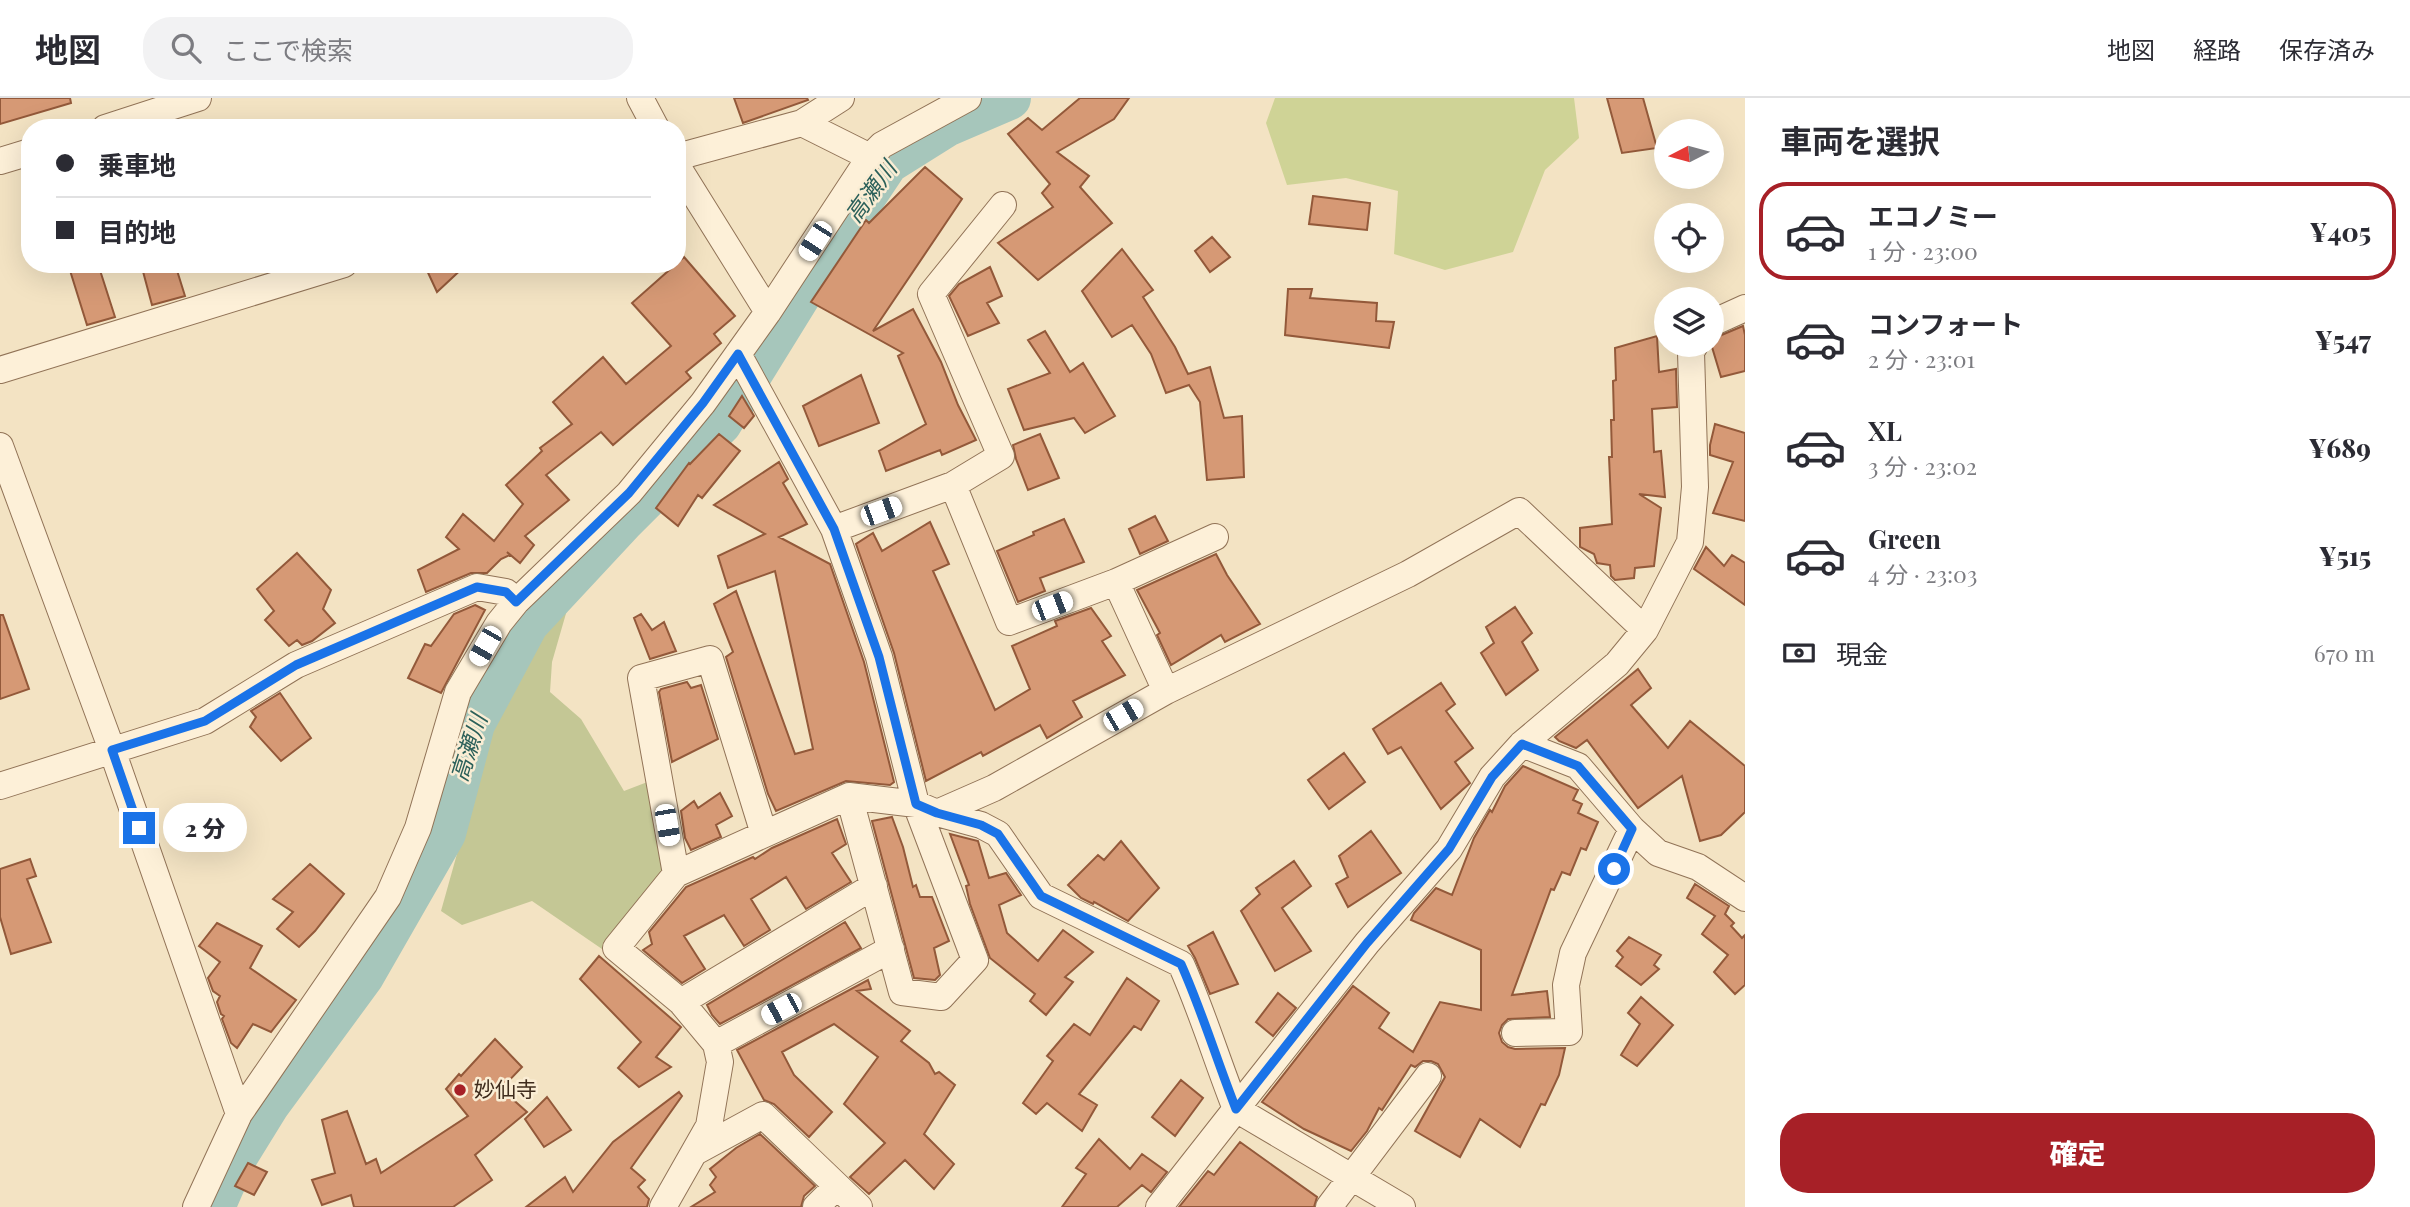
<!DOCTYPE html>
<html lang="ja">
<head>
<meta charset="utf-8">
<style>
  :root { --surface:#fff; --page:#f2f2f3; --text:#2b2b33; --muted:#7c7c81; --line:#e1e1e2; --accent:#a72027 }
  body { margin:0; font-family:"Playfair Display","Noto Sans JP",serif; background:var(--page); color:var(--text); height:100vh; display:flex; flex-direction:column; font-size:26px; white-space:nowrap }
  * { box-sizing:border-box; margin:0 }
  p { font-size:23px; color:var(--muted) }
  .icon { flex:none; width:38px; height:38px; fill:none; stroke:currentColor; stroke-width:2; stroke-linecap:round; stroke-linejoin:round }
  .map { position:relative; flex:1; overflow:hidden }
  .drawer { display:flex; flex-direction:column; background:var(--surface); width:665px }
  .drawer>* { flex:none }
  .top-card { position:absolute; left:21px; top:21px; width:665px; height:154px; border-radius:28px; box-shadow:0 7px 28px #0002; display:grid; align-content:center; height:154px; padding:0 35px; background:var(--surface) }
  .needle { width:46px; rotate:264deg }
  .fabs { position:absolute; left:1654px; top:21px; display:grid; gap:14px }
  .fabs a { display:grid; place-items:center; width:70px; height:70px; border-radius:50%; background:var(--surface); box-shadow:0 7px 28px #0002; font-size:35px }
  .end { position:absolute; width:32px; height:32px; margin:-16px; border:9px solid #1a73e8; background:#fff; box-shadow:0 0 0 4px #fff }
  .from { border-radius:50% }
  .bubble { position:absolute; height:49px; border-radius:24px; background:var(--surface); box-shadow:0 7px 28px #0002; font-size:23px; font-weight:800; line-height:49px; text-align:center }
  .car { position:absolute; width:21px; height:42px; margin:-21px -10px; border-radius:9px; box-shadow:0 0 5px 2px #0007; background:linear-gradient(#fff 24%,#345 0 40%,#fff 0 76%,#345 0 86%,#fff 0) }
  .top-card b { display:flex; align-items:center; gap:24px; height:66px; font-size:26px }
  .top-card b+b { border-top:2px solid var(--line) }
  .top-card i { width:18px; height:18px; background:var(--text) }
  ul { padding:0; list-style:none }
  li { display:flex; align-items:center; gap:21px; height:98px; margin:0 14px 10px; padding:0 21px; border:4px solid transparent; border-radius:28px }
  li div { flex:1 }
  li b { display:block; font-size:26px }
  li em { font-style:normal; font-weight:800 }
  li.on { border-color:var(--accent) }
  li>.icon { width:63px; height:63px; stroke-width:1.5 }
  h2 { padding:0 35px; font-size:32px; line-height:84px }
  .pay { display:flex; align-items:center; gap:18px; height:77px; padding:0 35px; font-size:26px }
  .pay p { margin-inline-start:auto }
  .cta { display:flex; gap:14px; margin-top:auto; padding:14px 35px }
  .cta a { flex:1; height:80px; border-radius:28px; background:var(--accent); color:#fff; font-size:28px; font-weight:800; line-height:80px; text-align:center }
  header { display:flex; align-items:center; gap:42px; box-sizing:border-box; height:98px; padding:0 35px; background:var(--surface); border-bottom:2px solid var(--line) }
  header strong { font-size:33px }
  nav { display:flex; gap:38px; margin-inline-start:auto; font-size:24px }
  .search { width:490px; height:63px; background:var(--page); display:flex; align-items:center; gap:18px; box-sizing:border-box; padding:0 24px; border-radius:28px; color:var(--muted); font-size:26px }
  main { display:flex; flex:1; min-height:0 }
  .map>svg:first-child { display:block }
  .green { fill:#cfd396 }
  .cemetery { fill:#c4c795 }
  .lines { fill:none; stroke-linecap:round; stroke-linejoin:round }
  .river { stroke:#a6c6bb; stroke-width:44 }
  .building { fill:#d69975; stroke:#93593a; stroke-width:2 }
  .minor-casing { stroke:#917357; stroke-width:28 }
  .minor { stroke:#fdf0d8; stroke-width:26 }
  .route { stroke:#1a73e8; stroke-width:9 }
  .poi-dot { fill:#a72027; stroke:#faedd4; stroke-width:2.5 }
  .labels { text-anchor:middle; stroke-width:5; stroke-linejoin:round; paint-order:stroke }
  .poi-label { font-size:21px; fill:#3f2c1d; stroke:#faedd4; text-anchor:start }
  .water-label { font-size:23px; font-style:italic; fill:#2b605a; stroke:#faedd4 }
</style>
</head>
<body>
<header>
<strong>地図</strong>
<div class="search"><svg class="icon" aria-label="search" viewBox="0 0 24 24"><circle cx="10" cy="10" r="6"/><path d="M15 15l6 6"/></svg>ここで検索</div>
<nav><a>地図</a><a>経路</a><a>保存済み</a></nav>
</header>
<main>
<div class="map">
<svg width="1745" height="1109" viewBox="0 0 1745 1109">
  <rect width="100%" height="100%" fill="#f3e3c3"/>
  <path class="green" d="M1275,0h299l5,40 -34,32 -32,82 -68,18 -51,-16 4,-63 -52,-13 -59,7 -21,-62z"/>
  <path class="cemetery" d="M550,504l17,8 -15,52 -2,30 31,27 43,72 26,-10 15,92 -63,76 -70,-48 -70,24 -21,-14 21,-75 -13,-5 28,-107 53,-97z"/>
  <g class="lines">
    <path class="river" d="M213,1109l21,-48 34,-55 94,-128 82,-143 29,-109 54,-101 95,-102 98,-98 84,-136 83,-125 59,-37 63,-27"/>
  </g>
  <path class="building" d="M0,0h70l1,5 -71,21z
    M734,0h73l1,2 -65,23z
    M1080,0h49l-15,21 -57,33 32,24 -9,11 32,36 -74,57 -40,-37 55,-36 -11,-14 8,-9 -42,-50 20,-16 14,12z
    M1607,0h36l14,50 -35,5z
    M925,69l37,32 -89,132 40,-22 28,53 17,43 18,35 -34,15 -2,-5 -54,21 -7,-20 47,-27 -28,-68 5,-3 -92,-51 55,-82 3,3z
    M1313,98l57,7 -3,27 -58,-6z
    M1212,139l18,20 -20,15 -15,-21z
    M1122,151l31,41 -10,7 32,50 13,27 22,-7 14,51 18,-2 2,61 -37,3 -7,-78 -11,-17 -23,8 -15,-39 -19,-29 -20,12 -30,-46z
    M684,159l51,59 -21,18 7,9 -35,29 5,6 -78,67 -12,-13 -55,43 23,25 -44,36 9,9 -14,18 -13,-11 3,3 -9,4 -14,14h-16l-45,19 -8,-22 41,-21 -13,-12 17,-23 31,27 29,-37 -17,-19 36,-34 -2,-3 32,-24 -19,-22 50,-45 23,27 45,-38 -39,-43z
    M68,166h30l17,53 -28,8z
    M141,166h34l10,32 -33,9z
    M424,166h43l-30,28z
    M990,169l12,29 -15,7 12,20 -31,13 -19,-40 10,-12z
    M1288,191h24l-2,9 67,5 -1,18 18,1 -5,26 -104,-13z
    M1743,228l2,9v36l-24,6 -9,-30v-8z
    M1045,233l25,41 13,-9 32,53 -30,17 -11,-15 -50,12 -16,-41 42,-16 -22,-33z
    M1657,238l2,36 17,-3 1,38 -25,2 2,43 7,-1 4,46 -26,-3 22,14 -7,58 -19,2 -1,10 -19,2 -4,-4 -1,-11 -13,-2 -3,-9 -14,-7v-19l32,-4 -3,-67h3l-1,-37h3l-1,-39 3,-1 -1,-32z
    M861,277l18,48 -60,23 -16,-40z
    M742,298l12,20 -10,12 -15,-12z
    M1715,326l30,9v88l-32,-8 20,-51 -23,-7v-10z
    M719,336l21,17 -38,47 -4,-3 -20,31 -22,-18 33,-45 1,1z
    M1040,336l19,44 -31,12 -12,-31 -3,-14z
    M779,364l9,17 -5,4 24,41 -28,13 51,27 34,98 30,120 -4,3 -44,-4 -70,30 -8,-17 -42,-137 7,-5 -19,-48 22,-13 59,163 18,-5 -38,-178 -47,17 -10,-32 47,-22 -51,-29z
    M1155,418l13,25 -28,13 -11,-25z
    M1064,421l20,43 -44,16 5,13 -27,11 -21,-51 37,-16 -1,-3z
    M930,424l19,42 -16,7 62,139 35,-21 -18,-43 45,-20 -2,-5 36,-13 20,28 -9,5 23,34 -52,26 9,16 -35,21 -7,-13 -57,31 -2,-4 -55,29 -32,-128 -38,-109 17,-11 9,18z
    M1706,449l18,19 8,-11 13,8v42l-51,-36z
    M297,455l34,37 -8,19 12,14 -23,18 -10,4 -5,-5 -8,6 -24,-26 9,-9 -17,-22z
    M1216,456l11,21 33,49 -35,18 -4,-7 -50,30 -14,-30 3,-2 -23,-43z
    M475,507l10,5 -44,83 -33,-15 17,-34 6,2 23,-32z
    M1515,509l17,26 -10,9 16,28 -32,25 -25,-42 13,-10 -8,-16z
    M641,516l11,16 12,-8 12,29 -26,8 -16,-41z
    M0,517h3l26,74 -29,10z
    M1638,571l13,19 -20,17 37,43 22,-27 55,45v46l-24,23 -21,6 -18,-65 -44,32 -51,-68 -11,8 -17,-7 -4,-4z
    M687,584l4,6 10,-3 17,54 -46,23 -13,-70 2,-3z
    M1441,585l14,21 -9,7 27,37 -18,14 15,21 -29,26 -40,-62 -13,7 -15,-25z
    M280,595l31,45 -30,23 -31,-34 6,-10 -5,-6z
    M1344,655l21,29 -36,27 -21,-29z
    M1523,668l55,24 -5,10 9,4 -4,9 20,9 -12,28 -5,-2 -11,27 -8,-3 -8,18 -3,-1 -39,106 35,-4 3,26 -42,2 -6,6 -3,8 3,9 6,5 7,2 50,-1 -6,27 -14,30 -4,-1 -21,43 -40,-28 -20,38 -45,-26 30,-54 -7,-13 -7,-3h-8l-8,6 -4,-2 -29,45 -3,-2 -12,23 -16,20 -47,-22 -42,-27 91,-116 36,27 -10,15 34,24 27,-50 41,8v-60l-70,-30 3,-7 22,-25 16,7 22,-57 16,-28 2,2 13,-26z
    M720,695l12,23 -16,9 5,12 -30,13 -6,-12 -4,-27 13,-10 4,7z
    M892,719l11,30 10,40 3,-2 4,12h12l17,44 -15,7 6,27 -5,5 -21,-2 -42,-157z
    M837,721l9,25 -14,9 19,29 -45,27 -20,-32 -35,22 19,31 -26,16 -20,-31 -40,21 21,33 -23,14 -39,-33 9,-6 -3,-12 37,-45 67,-30 2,2 17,-11z
    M1371,733l30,42 -53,34 -12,-23 12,-7 -9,-21z
    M950,736l28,7 11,37 17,-5 15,22 -22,10 8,28 31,28 25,-31 30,22 -28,25 8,5 -27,33 -16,-14 5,-7 -45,-36 -20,-54 -4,-18 3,-1z
    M1121,743l38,47 -31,33 -34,-19 -1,2 -12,-6 -13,-13 30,-30 6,5z
    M30,761l6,17 -9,3 24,63 -40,12 -11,-37v-48z
    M1294,763l17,25 -29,22 29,43 -36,20 -34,-60 19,-17 -4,-6z
    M310,766l34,30 -29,37 -16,16 -22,-18 16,-17 -20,-13z
    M1695,786l34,22 -4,8 9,9 -3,3 11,12 3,-3v50l-10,9 -21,-22 14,-17 -26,-21 13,-18 -28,-18z
    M845,824l16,26 -141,76 -8,-9 -5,-10z
    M217,825l45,23 -12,22 46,32 -25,32 -18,-8 -16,24 -6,-5 -9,-24 2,-3 -3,-2 -4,-12 3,-6 -7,-5 -5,-13 12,-16 -21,-16z
    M1213,834l25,52 -28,10 -15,-36 -7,-12z
    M1629,839l32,18 -7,10 5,4 -18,16 -25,-19 7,-9 -6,-6z
    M599,858l82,71 -25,30 15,10 -32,20 -21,-19 23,-26 -61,-63z
    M1127,880l32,23 -18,29 -7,-4 -55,68 18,11 -15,26 -35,-28 -11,11 -13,-11 30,-42 -6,-5 27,-32 16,11z
    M868,882l3,9 -14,2 53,40 -9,10 28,22 6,11 4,-2 16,13 -31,49 30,30 -20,25 -29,-29 -36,34 -19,-17 35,-34 -41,-39 34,-47 -44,-33 -52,28 12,23 38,37 -23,25 -35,-33 -10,-4 -27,-50z
    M1278,895l18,15 -23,28 -17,-14z
    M1641,899l32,28 -36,41 -16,-11 19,-31 -12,-11z
    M495,941l27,28 -21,22 26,23 -52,43 17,25 -39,27h-99l-3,-12 -29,10 -10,-25 23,-7 -13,-53 25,-9 19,53 10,-5 5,14 87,-57 -22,-27 13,-15 2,2z
    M1181,982l22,18 -28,38 -23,-19z
    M679,994l3,4 -51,72 14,12 -7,7 11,12 -2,8h-121l39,-30 8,15 40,-50z
    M547,999l24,33 -27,17 -19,-28z
    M760,1036l55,52 -11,10 -3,11h-110l24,-15 -5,-7 6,-8 -6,-8 26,-21z
    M1099,1041l31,30 12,-15 25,18 -16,20 -9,-7 -25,22h-55l24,-33 -10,-6z
    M1240,1044l77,55 -3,10h-135l29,-36 6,4z
    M248,1065l19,9 -13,23 -19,-9z"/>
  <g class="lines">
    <g class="minor-casing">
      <path id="minor" d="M640,0l16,30
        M802,25l68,34
        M105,30l93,-30
        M677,59l125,-34 39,-25
        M0,63l30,-9
        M677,68l91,146
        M1712,225l33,-15
        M738,256l96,175 45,128 37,147 59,156 -34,37 -39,-5 -53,-196
        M0,272l344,-106
        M0,348l112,304 127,364
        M953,387l56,137 107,-40 99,-45
        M834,431l119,-44 48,-29 -70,-162 72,-89
        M1116,484l50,109
        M1522,646l56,22 54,63 26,24 40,14 47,31
        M0,688l205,-65 91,-56 181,-78 29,5 10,10
        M937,715l57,-25 172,-97 242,-117 111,-63 126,119
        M676,776l-35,-196 69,-19 54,175
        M681,904l193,-116
        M1515,935l54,-1 -3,-47 7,-32 59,-124
        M716,946l175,-95
        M695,1054l68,-37 96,92
        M196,1109l43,-93 149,-217 30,-69 40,-136 41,-69 17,-21 113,-109 74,-90 65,-91 102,-155 12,-12 86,-47
        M663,1109l46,-81 11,-64 -4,-18 -35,-42 -65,-54 60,-74 173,-78 67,8 21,9 44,12 17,9 43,62 140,68c21,47 36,97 55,145l-77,98
        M816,1109l21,-21
        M1329,1109l99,-131
        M1402,1109l-166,-98 131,-166 82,-94 43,-72 30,-33 95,-80 28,-34 45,-88 5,-55 -4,-135 4,-7"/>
    </g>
    <use href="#minor" class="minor"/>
  </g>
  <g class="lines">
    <path class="route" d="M139,730l-27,-78 93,-29 91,-56 181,-78 29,5 10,10 113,-109 74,-90 35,-49 96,175 45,128 37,147 21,9 44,12 17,9 43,62 140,68c21,47 36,97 55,145l131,-166 82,-94 43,-72 30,-33 56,22 54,63 -18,40"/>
  </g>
  <circle class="poi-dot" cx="460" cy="992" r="7"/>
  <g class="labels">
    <g class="poi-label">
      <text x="474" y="999">妙仙寺</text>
    </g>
    <g class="water-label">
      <text transform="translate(871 94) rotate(-54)" y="8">高瀬川</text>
      <text transform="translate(469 650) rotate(-72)" y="8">高瀬川</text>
    </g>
  </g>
</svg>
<div class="fabs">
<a><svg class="needle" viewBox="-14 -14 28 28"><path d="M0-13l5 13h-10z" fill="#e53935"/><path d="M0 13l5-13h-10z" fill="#7c7c81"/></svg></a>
<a><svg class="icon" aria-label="locate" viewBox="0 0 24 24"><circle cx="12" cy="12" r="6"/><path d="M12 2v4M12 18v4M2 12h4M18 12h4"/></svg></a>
<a><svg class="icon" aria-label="layers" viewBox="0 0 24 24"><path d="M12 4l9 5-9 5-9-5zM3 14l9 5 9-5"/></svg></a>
</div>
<i class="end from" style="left:1614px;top:771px"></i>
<i class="end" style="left:139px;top:730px"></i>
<div class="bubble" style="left:163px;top:705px;width:84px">2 分</div>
<i class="car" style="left:815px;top:143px;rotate:213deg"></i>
<i class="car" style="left:881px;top:413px;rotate:70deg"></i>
<i class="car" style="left:1052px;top:508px;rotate:69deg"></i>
<i class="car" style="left:485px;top:548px;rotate:210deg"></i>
<i class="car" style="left:1123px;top:617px;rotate:60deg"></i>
<i class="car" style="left:667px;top:727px;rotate:170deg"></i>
<i class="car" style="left:781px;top:911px;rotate:242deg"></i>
<div class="top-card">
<b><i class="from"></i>乗車地</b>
<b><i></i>目的地</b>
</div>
</div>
<section class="drawer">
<h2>車両を選択</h2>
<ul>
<li class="on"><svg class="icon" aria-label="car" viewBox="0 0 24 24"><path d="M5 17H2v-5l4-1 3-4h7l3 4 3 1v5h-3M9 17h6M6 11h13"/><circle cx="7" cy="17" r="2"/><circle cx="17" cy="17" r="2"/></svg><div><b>エコノミー</b><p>1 分 · 23:00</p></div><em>¥405</em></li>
<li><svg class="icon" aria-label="car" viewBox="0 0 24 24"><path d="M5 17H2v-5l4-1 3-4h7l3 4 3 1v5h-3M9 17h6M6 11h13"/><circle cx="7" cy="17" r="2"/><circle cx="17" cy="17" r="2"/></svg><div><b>コンフォート</b><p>2 分 · 23:01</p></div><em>¥547</em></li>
<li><svg class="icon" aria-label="car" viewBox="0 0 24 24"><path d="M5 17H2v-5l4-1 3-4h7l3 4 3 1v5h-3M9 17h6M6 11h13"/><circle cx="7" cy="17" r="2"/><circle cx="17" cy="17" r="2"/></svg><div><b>XL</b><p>3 分 · 23:02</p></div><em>¥689</em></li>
<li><svg class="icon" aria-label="car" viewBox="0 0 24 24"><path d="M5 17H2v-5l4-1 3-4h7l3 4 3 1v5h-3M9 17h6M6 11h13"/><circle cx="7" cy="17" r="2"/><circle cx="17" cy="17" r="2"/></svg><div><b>Green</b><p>4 分 · 23:03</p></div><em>¥515</em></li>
</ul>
<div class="pay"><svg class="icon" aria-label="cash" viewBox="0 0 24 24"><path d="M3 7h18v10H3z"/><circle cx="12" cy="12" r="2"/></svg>現金<p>670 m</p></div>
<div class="cta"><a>確定</a></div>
</section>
</main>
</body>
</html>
